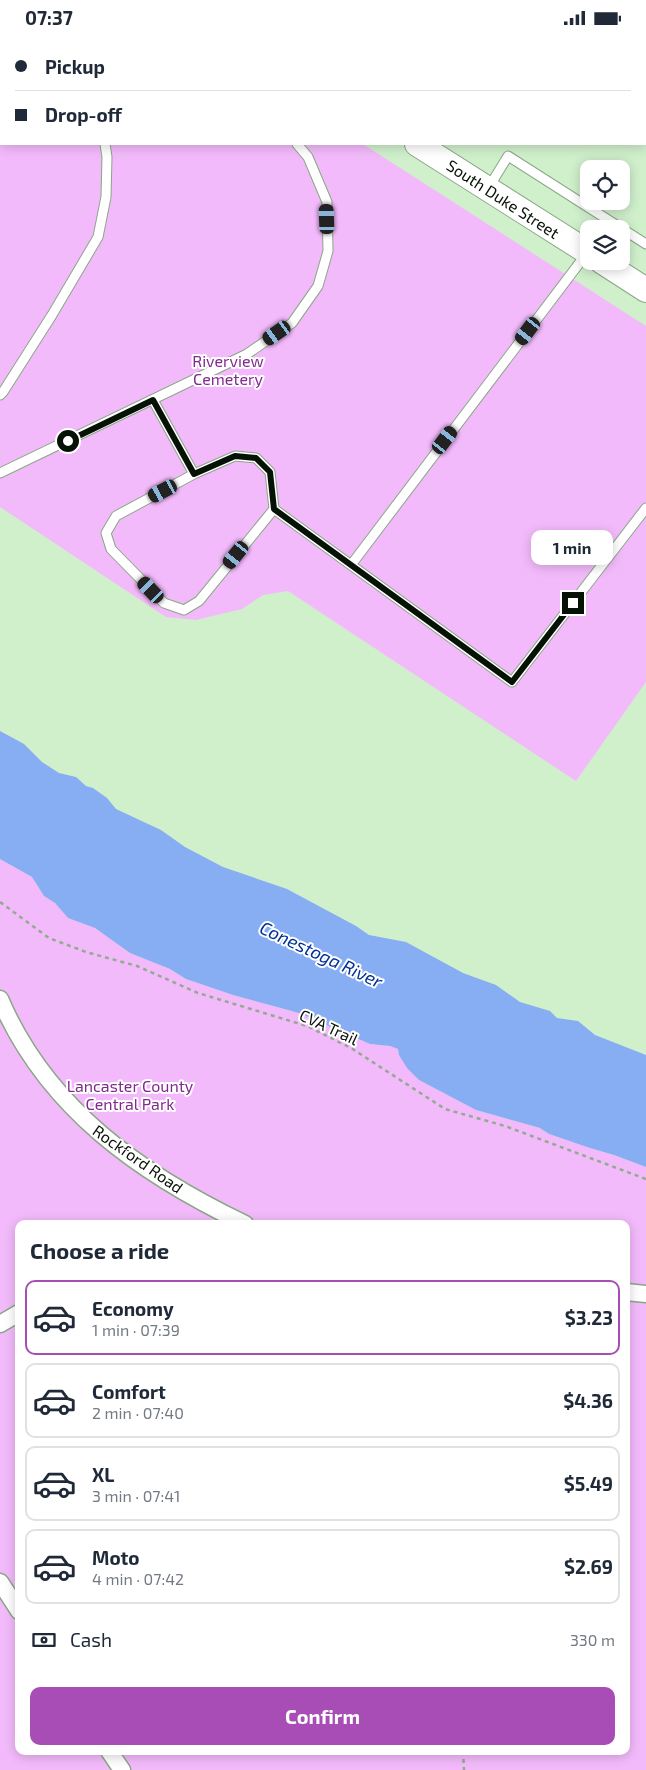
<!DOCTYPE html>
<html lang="en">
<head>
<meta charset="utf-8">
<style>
  :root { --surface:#fff; --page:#f2f2f3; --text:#1f2937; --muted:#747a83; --line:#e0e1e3; --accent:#a84cb6 }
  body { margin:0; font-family:"Exo 2",sans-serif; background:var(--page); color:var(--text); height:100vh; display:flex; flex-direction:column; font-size:19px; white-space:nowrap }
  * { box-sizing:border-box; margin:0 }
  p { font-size:16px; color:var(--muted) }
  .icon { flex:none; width:28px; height:28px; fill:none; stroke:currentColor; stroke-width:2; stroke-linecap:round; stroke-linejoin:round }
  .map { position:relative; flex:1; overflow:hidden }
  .side { position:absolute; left:15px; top:1185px; width:615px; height:535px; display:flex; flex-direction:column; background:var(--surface); border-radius:10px; box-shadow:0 2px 12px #0003 }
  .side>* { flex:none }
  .top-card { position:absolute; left:0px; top:0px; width:646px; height:110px; box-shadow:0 2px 12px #0003; display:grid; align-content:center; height:110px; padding:0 15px; background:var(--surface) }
  .controls { position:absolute; left:580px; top:125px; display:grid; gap:10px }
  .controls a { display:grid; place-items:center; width:50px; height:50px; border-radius:10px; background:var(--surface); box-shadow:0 2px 12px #0003; font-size:25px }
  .end { position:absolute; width:22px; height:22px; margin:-11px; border:6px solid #071206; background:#fff; box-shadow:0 0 0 2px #fff }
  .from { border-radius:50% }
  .bubble { position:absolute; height:35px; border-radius:10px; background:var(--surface); box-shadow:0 2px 12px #0003; font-size:16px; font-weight:700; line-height:35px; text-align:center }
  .car { position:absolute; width:15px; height:30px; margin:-15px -8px; border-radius:6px; box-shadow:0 0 4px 1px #0007; background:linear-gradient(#222 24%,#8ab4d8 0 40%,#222 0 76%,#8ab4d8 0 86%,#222 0) }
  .top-card b { display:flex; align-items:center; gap:18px; height:48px; font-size:19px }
  .top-card b+b { border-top:1px solid var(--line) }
  .top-card i { width:12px; height:12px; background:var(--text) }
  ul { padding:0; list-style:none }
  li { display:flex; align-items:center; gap:15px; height:75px; margin:0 10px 8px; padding:0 5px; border:2px solid var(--line); border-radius:10px }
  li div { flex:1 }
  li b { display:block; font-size:19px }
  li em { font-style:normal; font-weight:700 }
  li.selected { border-color:var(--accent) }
  li>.icon { width:45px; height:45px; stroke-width:1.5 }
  h2 { padding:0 15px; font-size:22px; line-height:60px }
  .pay { display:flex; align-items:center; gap:12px; height:55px; padding:0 15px; font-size:19px }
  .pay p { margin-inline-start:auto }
  .button { display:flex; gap:10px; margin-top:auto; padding:10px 15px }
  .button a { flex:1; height:58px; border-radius:10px; background:var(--accent); color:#fff; font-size:20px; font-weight:700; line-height:58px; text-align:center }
  .status { display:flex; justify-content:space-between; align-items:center; height:35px; padding:0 25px; background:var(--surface); direction:ltr }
  .status svg { height:14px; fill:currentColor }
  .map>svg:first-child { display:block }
  .green { fill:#f3bafb; fill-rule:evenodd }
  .water { fill:#87adf3 }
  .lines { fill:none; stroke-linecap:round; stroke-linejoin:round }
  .service-casing { stroke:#89a785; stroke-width:11 }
  .minor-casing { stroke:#89a785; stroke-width:19 }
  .secondary-casing { stroke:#89a785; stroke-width:26 }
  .path { stroke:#92ab8f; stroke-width:2.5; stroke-dasharray:4 4; stroke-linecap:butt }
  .service { stroke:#fff; stroke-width:9 }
  .minor { stroke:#fff; stroke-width:16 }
  .secondary { stroke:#fff; stroke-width:24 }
  .route { stroke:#071206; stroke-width:6 }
  .labels { text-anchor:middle; stroke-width:4; stroke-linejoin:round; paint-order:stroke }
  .street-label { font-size:16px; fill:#071206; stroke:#fff }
  .park-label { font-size:16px; fill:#7f2a8c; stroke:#fff }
  .water-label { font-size:18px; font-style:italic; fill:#013194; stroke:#fff }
</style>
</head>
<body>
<div class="status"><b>07:37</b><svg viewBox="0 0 49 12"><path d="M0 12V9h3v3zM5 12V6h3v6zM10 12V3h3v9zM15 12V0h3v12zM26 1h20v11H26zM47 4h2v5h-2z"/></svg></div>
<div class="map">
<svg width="646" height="1735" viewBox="0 0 646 1735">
  <rect width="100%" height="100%" fill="#d0f0cc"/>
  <path class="green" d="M0,0l196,1h-195v108h362l283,182v356l-70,99 -288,-190 -25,4 -21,14 -46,11 -30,-3 -166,-110z
    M0,824l32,18 12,19 11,7 13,15 27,10 35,25 40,16 16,10 47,16 66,18 71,31 20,2 8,3 1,6 8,12 12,13 57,30 64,18 9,6 41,14 24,7 32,12v603h-646zM19,1189h607v527h-607z"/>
  <path class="water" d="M0,696l24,13 18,18 17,11 17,4 10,9 7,2 14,10 9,11 45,21 24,17 38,20 64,22 69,37 13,9 37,7 57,31 33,12 24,17 30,9 7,7 21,3 17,14 51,20v112l-32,-12 -24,-7 -41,-14 -9,-6 -64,-18 -57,-30 -12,-12 -8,-13 -1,-6 -8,-3 -20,-2 -71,-31 -66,-18 -47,-16 -16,-10 -40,-16 -35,-25 -27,-10 -13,-15 -11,-7 -12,-19 -32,-18z"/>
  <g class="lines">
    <g class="service-casing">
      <path id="service" d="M63,0l1,1
        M136,0l2,1
        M417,0v1
        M590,0v1
        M96,1l3,-1
        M266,1v-1
        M489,152l19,-31 138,88
        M0,360l3,-3 49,-77 46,-78 8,-40 1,-40 -2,-13
        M153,365l41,74
        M235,421l21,2 14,14 4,37 -75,92 -15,9 -20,-7 -53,-54 -5,-16 10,-17 78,-42z
        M0,438l247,-119 45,-31 26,-37 10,-35 -1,-49 -19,-45 -11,-13
        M274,474l238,173 134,-174
        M351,530l236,-312"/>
    </g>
    <g class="minor-casing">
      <path id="minor" d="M334,0v1
        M511,0l1,1
        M645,10l1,-1
        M0,964c47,110 141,175 245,225
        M626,1257l20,2
        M0,1289l19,-11
        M0,1547l19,29
        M109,1716l13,19"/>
    </g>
    <g class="secondary-casing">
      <path id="secondary" d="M245,0l2,1
        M417,109l172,109
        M601,226l45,29"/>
    </g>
    <path class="path" d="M0,867l49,36 37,14 51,14 61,27 109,33 44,22 94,61 60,17 141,53
      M463,1716l1,19"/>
    <use href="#service" class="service"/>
    <use href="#minor" class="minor"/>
    <use href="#secondary" class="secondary"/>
  </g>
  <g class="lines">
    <path class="route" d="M68,406l85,-41 41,74 41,-18 21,2 14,14 4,37 238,173 61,-79"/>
  </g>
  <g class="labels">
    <g class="street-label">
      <text transform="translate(503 164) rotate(33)" y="6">South Duke Street</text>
      <text transform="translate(329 992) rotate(25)" y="6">CVA Trail</text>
      <text transform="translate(138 1124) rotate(35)" y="6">Rockford Road</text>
    </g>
    <g class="park-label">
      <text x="228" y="332">Riverview<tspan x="228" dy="18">Cemetery</tspan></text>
      <text x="130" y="1057">Lancaster County<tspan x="130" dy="18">Central Park</tspan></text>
    </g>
    <g class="water-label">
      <text transform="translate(321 920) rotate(25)" y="6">Conestoga River</text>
    </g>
  </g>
</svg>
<div class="controls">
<a><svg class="icon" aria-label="locate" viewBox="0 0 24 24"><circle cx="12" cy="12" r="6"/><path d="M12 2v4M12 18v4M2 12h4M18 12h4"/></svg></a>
<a><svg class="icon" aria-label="layers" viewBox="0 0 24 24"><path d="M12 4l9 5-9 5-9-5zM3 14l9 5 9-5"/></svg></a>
</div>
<i class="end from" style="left:68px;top:406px"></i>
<i class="end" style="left:573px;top:568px"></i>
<div class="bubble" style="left:531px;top:495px;width:82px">1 min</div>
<i class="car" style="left:327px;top:184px;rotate:358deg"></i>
<i class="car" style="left:528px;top:296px;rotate:217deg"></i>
<i class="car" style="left:277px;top:298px;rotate:235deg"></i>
<i class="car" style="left:445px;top:405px;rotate:37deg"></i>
<i class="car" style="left:163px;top:456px;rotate:242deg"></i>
<i class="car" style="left:236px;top:520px;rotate:219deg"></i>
<i class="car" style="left:151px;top:555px;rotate:316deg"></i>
<div class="top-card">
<b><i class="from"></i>Pickup</b>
<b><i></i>Drop-off</b>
</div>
<section class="side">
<h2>Choose a ride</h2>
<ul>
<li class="selected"><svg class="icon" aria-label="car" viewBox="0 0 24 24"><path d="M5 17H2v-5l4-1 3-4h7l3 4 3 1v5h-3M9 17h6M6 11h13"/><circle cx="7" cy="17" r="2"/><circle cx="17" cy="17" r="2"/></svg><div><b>Economy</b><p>1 min · 07:39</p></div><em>$3.23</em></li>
<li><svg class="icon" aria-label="car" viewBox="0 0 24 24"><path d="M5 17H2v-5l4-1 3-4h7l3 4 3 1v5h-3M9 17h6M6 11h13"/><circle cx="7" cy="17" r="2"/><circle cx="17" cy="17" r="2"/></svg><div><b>Comfort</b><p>2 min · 07:40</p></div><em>$4.36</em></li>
<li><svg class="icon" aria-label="car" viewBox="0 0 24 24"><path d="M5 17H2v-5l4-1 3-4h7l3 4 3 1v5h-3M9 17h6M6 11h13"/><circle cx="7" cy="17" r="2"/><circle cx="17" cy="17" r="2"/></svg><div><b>XL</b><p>3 min · 07:41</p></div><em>$5.49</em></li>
<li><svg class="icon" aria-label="car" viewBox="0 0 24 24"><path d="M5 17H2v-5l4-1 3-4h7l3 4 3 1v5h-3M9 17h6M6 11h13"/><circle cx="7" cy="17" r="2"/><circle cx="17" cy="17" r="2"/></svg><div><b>Moto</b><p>4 min · 07:42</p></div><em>$2.69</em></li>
</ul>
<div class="pay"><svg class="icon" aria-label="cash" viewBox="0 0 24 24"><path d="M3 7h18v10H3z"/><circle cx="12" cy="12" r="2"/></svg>Cash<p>330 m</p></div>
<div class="button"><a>Confirm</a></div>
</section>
</div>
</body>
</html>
